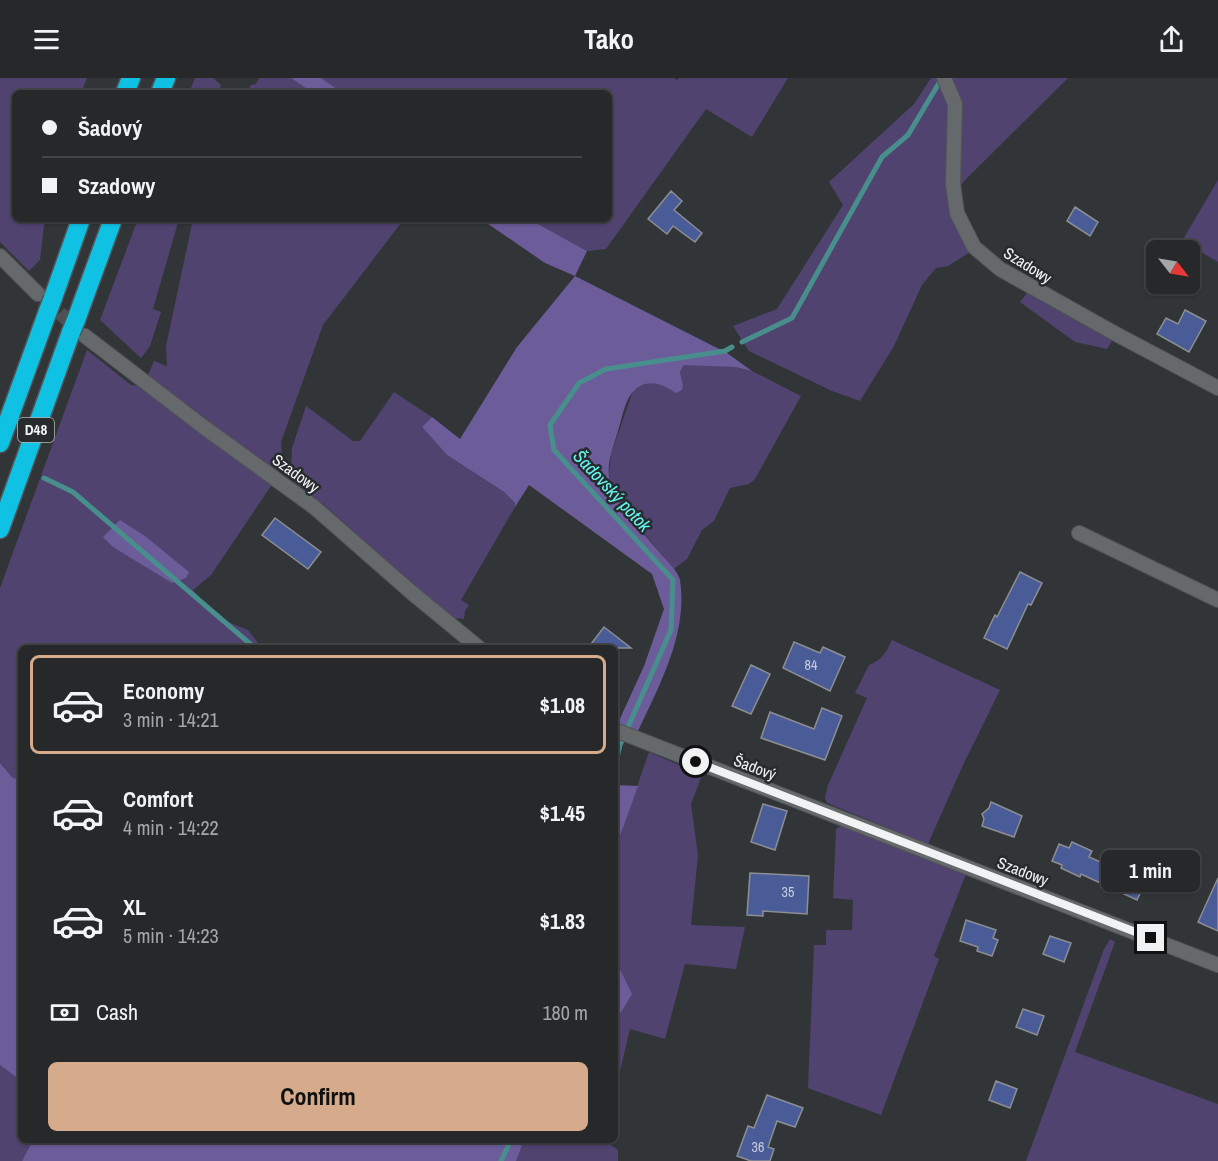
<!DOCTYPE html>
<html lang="en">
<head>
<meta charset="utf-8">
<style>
  :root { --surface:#262829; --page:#323435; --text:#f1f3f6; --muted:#a4a6a8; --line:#424446; --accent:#d6ab8b }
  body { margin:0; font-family:"Archivo Narrow",sans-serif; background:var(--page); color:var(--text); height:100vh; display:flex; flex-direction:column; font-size:22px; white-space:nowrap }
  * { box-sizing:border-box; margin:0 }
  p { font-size:20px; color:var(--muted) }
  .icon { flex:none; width:33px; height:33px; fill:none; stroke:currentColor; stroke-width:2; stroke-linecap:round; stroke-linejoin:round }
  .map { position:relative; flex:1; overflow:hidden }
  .panel { position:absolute; left:18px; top:567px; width:600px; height:498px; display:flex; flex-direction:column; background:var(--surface); border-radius:9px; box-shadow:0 2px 4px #0004,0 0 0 2px var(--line) }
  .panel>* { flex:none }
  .guide { position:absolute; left:12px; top:12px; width:600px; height:132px; border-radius:9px; box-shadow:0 2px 4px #0004,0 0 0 2px var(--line); display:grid; align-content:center; height:132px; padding:0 30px; background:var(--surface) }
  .needle { width:39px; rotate:121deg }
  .controls { position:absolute; left:1146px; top:162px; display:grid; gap:12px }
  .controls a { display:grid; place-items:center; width:54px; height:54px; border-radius:9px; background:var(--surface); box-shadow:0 2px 4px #0004,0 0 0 2px var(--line); font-size:30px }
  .end { position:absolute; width:27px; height:27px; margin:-14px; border:8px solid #f0f2f4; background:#111; box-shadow:0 0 0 3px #111 }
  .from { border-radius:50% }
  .bubble { position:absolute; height:42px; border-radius:9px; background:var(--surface); box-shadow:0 2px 4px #0004,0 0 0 2px var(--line); font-size:20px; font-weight:700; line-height:42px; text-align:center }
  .guide b { display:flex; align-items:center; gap:21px; height:57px; font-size:22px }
  .guide b+b { border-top:2px solid var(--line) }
  .guide i { width:15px; height:15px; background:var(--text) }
  ul { padding:10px 0 0; list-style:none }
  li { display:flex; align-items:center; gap:18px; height:99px; margin:0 12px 9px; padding:0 18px; border:3px solid transparent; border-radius:9px }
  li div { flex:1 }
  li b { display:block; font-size:22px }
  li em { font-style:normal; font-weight:700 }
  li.current { border-color:var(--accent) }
  li>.icon { width:54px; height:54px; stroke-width:1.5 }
  .pay { display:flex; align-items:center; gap:15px; height:66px; padding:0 30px; font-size:22px }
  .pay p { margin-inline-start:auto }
  .action { display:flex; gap:12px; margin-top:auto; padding:12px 30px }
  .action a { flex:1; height:69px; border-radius:9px; background:var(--accent); color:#111; font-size:24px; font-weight:700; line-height:69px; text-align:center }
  header { display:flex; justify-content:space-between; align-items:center; height:78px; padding:0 30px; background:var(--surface); font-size:27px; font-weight:700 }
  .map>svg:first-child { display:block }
  .green { fill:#504370; fill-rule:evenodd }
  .forest { fill:#6d5c9a }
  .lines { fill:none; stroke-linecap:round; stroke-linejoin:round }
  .stream { stroke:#488e8c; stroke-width:5 }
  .building { fill:#4a5c97; stroke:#8c8e92; stroke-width:1.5 }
  .street-tunnel { stroke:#4e5153; stroke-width:14; stroke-dasharray:14 7; stroke-linecap:butt }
  .street-casing { stroke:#515456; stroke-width:16 }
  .highway-casing { stroke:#515456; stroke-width:21 }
  .street { stroke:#66696c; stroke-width:14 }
  .highway { stroke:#0fc2e4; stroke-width:18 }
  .highway-bridge-casing { stroke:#515456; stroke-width:21; stroke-linecap:butt }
  .highway-bridge { stroke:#0fc2e4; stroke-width:18 }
  .route { stroke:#f0f2f4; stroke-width:8 }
  .labels { text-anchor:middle; stroke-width:5; stroke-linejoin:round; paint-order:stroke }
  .number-label { font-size:14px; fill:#c6ccdd }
  .shield { fill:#282b2d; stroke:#b4b6b8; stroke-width:1.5 }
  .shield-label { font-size:15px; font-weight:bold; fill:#f0f2f4 }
  .street-label { font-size:16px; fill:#f0f2f4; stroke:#282b2d }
  .water-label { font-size:18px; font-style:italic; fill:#63faf2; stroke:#282b2d }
</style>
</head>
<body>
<header><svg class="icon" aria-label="menu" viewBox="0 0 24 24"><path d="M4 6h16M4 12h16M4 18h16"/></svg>Tako<svg class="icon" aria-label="share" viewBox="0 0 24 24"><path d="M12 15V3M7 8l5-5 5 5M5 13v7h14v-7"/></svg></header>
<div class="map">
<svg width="1218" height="1083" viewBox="0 0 1218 1083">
  <rect width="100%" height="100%" fill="#323537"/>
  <path class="green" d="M0,0h87l-6,15h-66v126h34l-5,6 -4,35 -11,11 -29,-29z
    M195,0h18l8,7 -2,8h-30z
    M259,0h32l22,15h-66l4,-8 5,-1z
    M321,0h353l3,2 2,-2h109l-36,59 -46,-28 -100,140 -19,2 -58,-32h80v-126h-251l-5,-4 -10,4z
    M931,0h137l-103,102 -16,22 23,49 -24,15 -12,2 -14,17 -28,61 -34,55 -28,-10 -83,-40 -16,-25 44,-17 66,-104 -14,-23 85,-78z
    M1218,102v82l-36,-21z
    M138,141h41l-26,90 8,3 -11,34 -9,12 -41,-38z
    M193,141h211l-81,106 -42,117 1,16 -4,15 -130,-98 6,-14 13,5 -1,-20z
    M1027,215l85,48 -5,8 -32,-7 -55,-40z
    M87,272l44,35 7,1 133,96v4l-60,89 -18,15 24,28 31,12 14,18h-241v131l-8,-1 -13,-15v-175zM145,458l-4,27 -28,-16z
    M693,286l42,3 17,4 49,25 -46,83 -6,5 -19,4 -16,33 -12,9 -15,29 -13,10 -52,-62 -10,-20 -3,-13 2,-20 22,-63 10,-6 8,-3 14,4 11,6 5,-2 2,-5 -3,-13 4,-7z
    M394,314l38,25 -10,10 25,28 57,37 11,11v4l-54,93 8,5 -4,6 -1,8 -12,-1 -129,-114 -32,-24 1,-32 14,-42 47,35h7z
    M892,562l108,50 -37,75 -35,79 -101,-41 -2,-5 3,-13 39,-87 -12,-5 14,-28c13,-5 17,-12 23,-25z
    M649,674l53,23 -11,29 7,51 -7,70 54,2 -9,42 -51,-5 -20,75 -35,-10 -15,63v-77l5,-1 11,-20 -16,-35v-109z
    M841,748l125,48 -32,82 5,3 -58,156 -73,-27 6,-143h12v-15h26l1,-30 -20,-2 3,-69z
    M1110,861l5,3 -40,110 143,52v57h-192l78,-212z
    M0,987l21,16v59h12l-11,21h-22z
    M524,1062h80l14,10v11h-103z"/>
  <path class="forest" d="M291,0h30l22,15h-30z
    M481,141h48l58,32 -12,25 152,77 25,18 -17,-4 -51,-2 -4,7 3,13 -1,5 -6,3c-14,-9 -27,-15 -41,-3 -10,8 -13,29 -17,41 -4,14 -11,30 -9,45 5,30 34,56 52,78 6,7 17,17 19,26 8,53 -20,104 -42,151l-20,-8 26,-57 20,-57 -12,-35 -123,-89 -14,22v-4l-11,-11 -57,-37 -25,-28 10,-10 28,22 57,-92 58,-71 -30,-13z
    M120,442l25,16 44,36 -3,6 -14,5 -59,-36 -10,-10z
    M0,685l13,15 8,1v302l-21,-16z
    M615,707l23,1 -23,64z
    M615,881l17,35 -12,20 -5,1z
    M33,1062h491l-8,21h-494z"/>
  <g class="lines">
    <path class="stream" d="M742,264l50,-24 90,-161 26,-22 34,-57
      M44,400l29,14 182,156
      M615,688l5,-21 51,-115 2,-50 -119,-130 -4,-25 29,-42 27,-14 119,-18 7,-4
      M501,1083l10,-21"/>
  </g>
  <path class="building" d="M671,113l11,10 -8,9 28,23 -7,9 -22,-16 -6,8 -19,-15z
    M1075,129l23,15 -8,14 -23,-15z
    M1185,232l21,11 -17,31 -32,-18 9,-16 12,6z
    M275,440l46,34 -13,17 -46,-34z
    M1020,494l22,11 -11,22 -3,-1 -21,45 -23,-11 11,-23 2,2z
    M604,549l27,21h-43z
    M794,564l26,11 3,-6 22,10 -15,34 -47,-23z
    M751,587l19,9 -19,40 -19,-8z
    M822,630l20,8 -17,44 -64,-22 9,-26 44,17z
    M991,724l31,14 -8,21 -32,-11 2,-7 -2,-5 7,-6z
    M763,726l24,7 -12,39 -24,-8z
    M1072,764l20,9 -3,6 34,15 3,-6 22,10 -11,24 -56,-26 -1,3 -19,-9 1,-3 -10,-4 7,-17 10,4z
    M750,795l59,3 -2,38 -44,-3v5l-16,-1z
    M1218,800v53l-20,-9z
    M966,842l30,10 -3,8 5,2 -6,16 -15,-5 1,-4 -18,-6z
    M1050,858l21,7 -7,19 -21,-8z
    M1023,931l21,7 -7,19 -21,-8z
    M996,1003l21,8 -7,19 -21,-8z
    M767,1017l36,13 -8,19 -18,-6 -9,26 6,2 -4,12h-19l-14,-5 11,-30 6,2z"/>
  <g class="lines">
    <path class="street-tunnel" d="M44,221l35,31"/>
    <g class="street-casing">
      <path id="street" d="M944,0l11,26 -2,80 4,29 17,34 26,22 114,64 104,55
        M0,178l38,38
        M85,258l120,92 109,79 97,85 68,56
        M1079,455l139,67
        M615,652l603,235"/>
    </g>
    <g class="highway-casing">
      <path id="highway" d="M125,15l6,-15
        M160,15l6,-15
        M53,220l28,-79
        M76,242l37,-101
        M0,365l48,-132
        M0,451l71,-197"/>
    </g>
    <use href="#street" class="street"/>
    <use href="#highway" class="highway"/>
    <g class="highway-bridge-casing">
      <path id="highway-bridge" d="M48,233l5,-13
        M71,254l5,-12"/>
    </g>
    <use href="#highway-bridge" class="highway-bridge"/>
  </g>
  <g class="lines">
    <path class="route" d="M696,684l455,176"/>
  </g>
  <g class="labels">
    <g class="number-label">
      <text x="811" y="592">84</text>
      <text x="788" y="819">35</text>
      <text x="758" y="1074">36</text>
    </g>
    <rect class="shield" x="18" y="340" width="36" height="24" rx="4.5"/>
    <g class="shield-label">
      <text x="36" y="357">D48</text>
    </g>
    <g class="street-label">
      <text transform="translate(1028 187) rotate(32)" y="6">Szadowy</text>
      <text transform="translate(296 395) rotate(36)" y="6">Szadowy</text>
      <text transform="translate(755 689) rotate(21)" y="6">Šadový</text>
      <text transform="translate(1023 793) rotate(21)" y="6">Szadowy</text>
    </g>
    <g class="water-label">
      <text transform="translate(612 413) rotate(47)" y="6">Šadovský potok</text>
    </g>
  </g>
</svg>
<div class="controls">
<a><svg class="needle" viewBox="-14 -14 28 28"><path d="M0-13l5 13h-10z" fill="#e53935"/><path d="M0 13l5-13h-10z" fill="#a4a6a8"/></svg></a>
</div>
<i class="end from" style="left:696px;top:684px"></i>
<i class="end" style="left:1151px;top:860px"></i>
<div class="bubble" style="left:1101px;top:772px;width:99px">1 min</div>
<div class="guide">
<b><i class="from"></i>Šadový</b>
<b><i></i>Szadowy</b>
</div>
<section class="panel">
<ul>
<li class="current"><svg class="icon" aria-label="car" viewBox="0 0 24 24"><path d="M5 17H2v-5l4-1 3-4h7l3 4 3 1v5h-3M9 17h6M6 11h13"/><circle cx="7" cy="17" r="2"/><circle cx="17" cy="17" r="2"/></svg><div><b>Economy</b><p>3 min · 14:21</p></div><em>$1.08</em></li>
<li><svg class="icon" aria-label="car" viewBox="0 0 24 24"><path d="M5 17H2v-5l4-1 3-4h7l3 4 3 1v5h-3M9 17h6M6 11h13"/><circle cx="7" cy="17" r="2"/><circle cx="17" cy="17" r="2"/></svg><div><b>Comfort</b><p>4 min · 14:22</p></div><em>$1.45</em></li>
<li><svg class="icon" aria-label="car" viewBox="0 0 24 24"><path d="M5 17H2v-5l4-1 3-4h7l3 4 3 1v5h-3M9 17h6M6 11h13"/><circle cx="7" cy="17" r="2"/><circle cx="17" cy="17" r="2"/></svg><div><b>XL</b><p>5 min · 14:23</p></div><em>$1.83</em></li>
</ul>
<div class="pay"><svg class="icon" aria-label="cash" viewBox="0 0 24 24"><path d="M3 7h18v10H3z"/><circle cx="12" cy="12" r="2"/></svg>Cash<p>180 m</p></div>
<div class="action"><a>Confirm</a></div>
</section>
</div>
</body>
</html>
